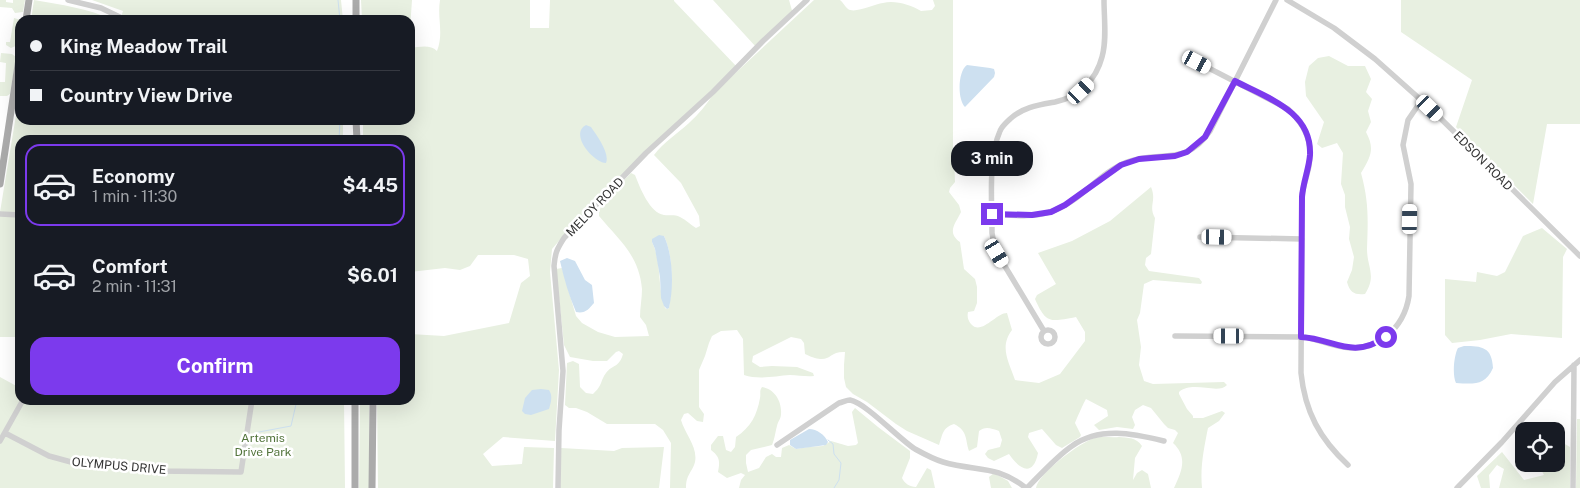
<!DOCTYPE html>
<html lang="en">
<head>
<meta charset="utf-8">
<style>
  :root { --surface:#171b24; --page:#242831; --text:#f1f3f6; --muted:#9ea1a6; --line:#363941; --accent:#7c3aed }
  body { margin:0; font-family:"Public Sans",sans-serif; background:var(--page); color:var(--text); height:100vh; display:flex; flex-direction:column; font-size:19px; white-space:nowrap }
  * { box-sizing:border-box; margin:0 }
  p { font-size:16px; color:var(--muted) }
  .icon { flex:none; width:28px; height:28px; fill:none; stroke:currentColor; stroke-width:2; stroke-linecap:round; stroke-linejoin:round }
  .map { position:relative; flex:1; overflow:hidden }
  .panel { position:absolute; left:15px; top:135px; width:400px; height:270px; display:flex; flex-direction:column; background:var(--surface); border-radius:15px; box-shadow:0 5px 20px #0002 }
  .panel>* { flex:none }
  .guide { position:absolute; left:15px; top:15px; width:400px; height:110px; border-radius:15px; box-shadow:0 5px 20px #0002; display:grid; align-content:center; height:110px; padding:0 15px; background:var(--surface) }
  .buttons { position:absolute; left:1515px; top:422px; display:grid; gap:10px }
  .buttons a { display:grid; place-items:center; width:50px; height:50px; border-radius:10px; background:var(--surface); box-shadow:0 5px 20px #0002; font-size:25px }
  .end { position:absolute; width:22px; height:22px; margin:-11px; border:6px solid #7c3aed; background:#fff; box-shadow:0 0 0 2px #fff }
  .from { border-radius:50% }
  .bubble { position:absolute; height:35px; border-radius:15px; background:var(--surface); box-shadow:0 5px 20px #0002; font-size:16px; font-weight:700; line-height:35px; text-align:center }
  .car { position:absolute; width:15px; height:30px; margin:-15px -8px; border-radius:6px; box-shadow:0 0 4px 1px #0007; background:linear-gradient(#fff 24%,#345 0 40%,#fff 0 76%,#345 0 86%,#fff 0) }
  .guide b { display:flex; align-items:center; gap:18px; height:48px; font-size:19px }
  .guide b+b { border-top:1px solid var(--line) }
  .guide i { width:12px; height:12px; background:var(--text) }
  ul { padding:9px 0 0; list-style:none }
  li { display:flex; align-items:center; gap:15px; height:82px; margin:0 10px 8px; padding:0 5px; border:2px solid transparent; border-radius:15px }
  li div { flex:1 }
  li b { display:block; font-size:19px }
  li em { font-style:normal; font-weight:700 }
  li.active { border-color:var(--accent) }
  li>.icon { width:45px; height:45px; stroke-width:1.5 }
  .cta { display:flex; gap:10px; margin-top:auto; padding:10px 15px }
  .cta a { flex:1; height:58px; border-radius:15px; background:var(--accent); color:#fff; font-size:20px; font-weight:700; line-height:58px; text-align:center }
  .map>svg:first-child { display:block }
  .green { fill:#e8f0e1; fill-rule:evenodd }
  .water { fill:#cde0f0 }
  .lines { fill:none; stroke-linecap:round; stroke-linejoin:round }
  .stream { stroke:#cde0f0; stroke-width:1 }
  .minor { stroke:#d0d0d0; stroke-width:5.5 }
  .major { stroke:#ababab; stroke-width:7 }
  .route { stroke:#7c3aed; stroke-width:6 }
  .labels { text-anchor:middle; stroke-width:5; stroke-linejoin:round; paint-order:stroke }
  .street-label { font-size:12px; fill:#333; stroke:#fff }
  .park-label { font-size:12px; fill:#52743b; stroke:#fff }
</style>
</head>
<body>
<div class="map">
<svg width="1580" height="488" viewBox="0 0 1580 488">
  <rect width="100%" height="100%" fill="#fff"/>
  <path class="green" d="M0,0h6v2l7,1v-3h12l-2,12 -8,1 -3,-5 -12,-1z
    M34,0c27,5 54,8 79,20h-82z
    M92,0h249l2,20h-223l3,-9z
    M361,0h51l-2,29v-9h-48z
    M440,0h90v28h19l1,-28h124v1l63,66 -159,152 -26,30 -2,23 9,98 -4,71 -52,-4 -20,17 9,12 30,-2 2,-17 30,1 -1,40h-175l-1,-88h33v-66l34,2 65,-13 12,-40 9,-7 -2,-17 -14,-4h-36l-8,11 -10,4 -15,-2 -35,4v-132h-47v-20h47v-72c10,-1 20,-4 27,3 7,-18 0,-32 3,-51z
    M713,0h76l4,14 -37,33z
    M814,0h26c3,2 5,7 8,9 7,5 26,-5 35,-6 12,-3 28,2 38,8l11,-1 3,-4 -2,-6h20v150l1,5 1,27 -5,6 -1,4 10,13 2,7c-5,11 -15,20 -1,30l4,27 11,10 2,8v16l-3,8 -6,1c-1,5 0,8 3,12 10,12 25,-11 36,-11l5,17c-13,17 -3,32 3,50l24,3 21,-9 25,-33v-9l-9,-15c-26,5 -30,7 -41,-18l2,-4 19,-11 -18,-31 34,-12 38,-20 41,-34c6,14 -3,19 4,31l-4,36 -5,4 -1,7 4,6 50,7 3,4 -1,2 -48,-4 -9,4 -4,29 -3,7 4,27 -2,18 5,16 9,3 71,-2 3,3c-9,10 -34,-5 -48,7v2l8,15 6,7v2h10l19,-7 3,2 -6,8 -11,7c-4,20 -8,39 -6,60h-28c8,-17 14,-31 -1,-45l5,-10 -3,-3 -7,-2 -4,-4 -13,-16 -8,-3 -8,5 -3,7 3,8 -2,4 -16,-2 -18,3 -5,-5 14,-9 -1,-6 -21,-11c-2,3 -9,19 -11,24l6,12 -1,2 -18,11 -6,-3 -14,-16 -13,4 -1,4 10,16c-5,25 -19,16 -29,1l-15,7 -6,-3 -3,-4 3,-4 12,-3 2,-7 -3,-9c-8,-3 -14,-5 -20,0l-2,16 -8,4c-4,-12 -1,-20 -15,-27 -12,4 -11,10 -15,21l-32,-14 -11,-7 -29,-22 -14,-8 -7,-7 -2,-9v-13l1,-13c-19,-1 -13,15 -40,2l-1,-11 -3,-4 -10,-2 -38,19 -1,6 8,5 12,-1 25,1 16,6 1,3c-8,1 -16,-1 -24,-1 -15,1 -31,5 -46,0l-1,-36 -6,-9 -16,1 -9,5 -3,7 -4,13 -6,14v37l5,7 -1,8 -6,-1 -9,-8 -4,1 -3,6c4,14 17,27 14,42 -3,11 -9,12 -9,26h-16l1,-45 -8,-13 -8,-6h-48l-20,-12 -11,-4h-7l-4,-3 2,-42 6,-2 6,3 1,23 6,6 7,1c10,-9 7,-13 13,-21 7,-9 13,-5 17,-19l-4,-3 -3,1 -9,9h-14l-23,-4 -6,-12 -8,-76 6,-1 14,48 6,7 16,9 17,5 34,-1 -3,-11 -6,-8c0,-9 2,-19 2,-28 -3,-34 -23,-49 -43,-73 -1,-15 22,-32 32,-43l4,2c5,13 15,38 29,40 6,1 10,-1 16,2 6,3 11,8 16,11l4,-2 -1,-10 -18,-33 -27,-28c10,-13 23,-21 35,-32 10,-9 18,-19 25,-30zM664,236c10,22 8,49 5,72l-2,1 -2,-1c-8,-21 -3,-46 -13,-66z
    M1401,0h179v124h-33l-14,80 -77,-77 16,-47 -71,-48z
    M14,18l7,2 -3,25 -7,3 -5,-3v-3h4z
    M1,53l11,1 4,3 -6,37 -3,2h-7v-14h5l1,-19 -6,-1z
    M1329,56l19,10h17l6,13 -5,13 6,7 -4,12 3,11 -5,10c9,17 5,24 -5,41 8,29 7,47 6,76 0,18 10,27 -2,45 -10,1 -15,-1 -18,-12l5,-12 2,-13 -5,-18 1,-12 -5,-20v-12l-4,-11 2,-31 -6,-10 -15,5 -5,-4 7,-22 -18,-26 -1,-14 4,-16 9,-8z
    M20,91v29h323v20h-323v197h-20v-125z
    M1542,228l25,21 -4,8 -1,81 -51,-4 -31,6 -28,3 -7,-8v-56l31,3 1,-10 20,4 8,-4 18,-36z
    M0,377l20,11v12h324l1,88h-345z
    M762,387c13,2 20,15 19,27 0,5 -3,7 -4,12 -2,7 -2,12 -5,19l-21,5 -5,5v8l2,9 11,-4 7,-11 6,-3 4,3h5l1,-9 7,-3 7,4 12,-2 15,-1 8,-5 17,5 8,-1 2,-2 -6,-31 3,-4 23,19 32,24v7l-8,20c2,5 8,9 14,9l11,-19 4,2 4,18h-196l2,-8 4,-5 -4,-2 -14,5 -9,-6c2,-11 2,-15 -7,-22v-5l7,-9h5l3,14 5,2 4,-5 1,-10c15,-10 21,-22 24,-39 1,-5 -1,-7 2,-11z
    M360,400h9v88h-10z
    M1577,419h3v69h-4z
    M1119,437c9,1 17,0 23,9l-7,12 -2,22 4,-7 5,-3 6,4 3,14h-115c2,-14 44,-46 59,-50 7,-2 16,0 24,-1z
    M1556,439l14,8v41h-71l5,-19 -7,-4 -8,10 1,13h-9l-4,-12 25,-24 22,28 20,-5 -6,-11h18z
    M664,447l-5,41h-99l1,-40 53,3 8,-3z
    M994,473l14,8 4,7h-21l-2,-11z"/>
  <path class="water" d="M967,65l23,3 4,1 1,4 -1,4 -29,30c-8,-8 -7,-36 2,-42z
    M586,125l5,2c6,9 19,26 15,36 -13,-1 -37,-29 -20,-38z
    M659,235l5,1c9,19 10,51 5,72l-2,1 -3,-3 -3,-8 -1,-21 -5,-28 -3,-7v-3z
    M567,258l8,3 10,19 7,5 2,18c-5,6 -9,11 -18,9 -7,-16 -12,-33 -16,-51z
    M1464,346c18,0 28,1 29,22 -8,18 -20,16 -37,15 -4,-8 -2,-28 2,-35z
    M541,389l8,1c4,6 2,12 0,19l-18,6 -6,-1 -3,-3 3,-13 7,-8z
    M809,429c8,0 16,6 19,13l-2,3 -30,4 -6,-4v-5z"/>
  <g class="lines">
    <path class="stream" d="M338,0l2,20
      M339,140l1,-20
      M256,434v-1l3,-1 32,-6 6,-26
      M828,440l5,4 1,10 7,9 -2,17 -5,8"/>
    <path class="minor" d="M68,0l33,8 25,12
      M1287,0l47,28 41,31 55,49 150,148
      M1197,62l91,47c17,16 25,32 21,57 -2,10 -6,20 -7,31l-1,176c4,39 19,66 47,92
      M0,214l20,1
      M992,214c19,1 40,4 58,-2 30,-9 48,-39 77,-50 33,-12 59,5 83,-31l66,-131
      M1200,237l102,2
      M1041 337a7 7 0 1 1 14 0a7 7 0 1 1-14 0Z
      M1044,331l-47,-78 -3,-9 -2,-11c0,-31 -4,-75 8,-102 2,-5 7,-9 10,-12 13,-12 28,-14 45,-17 24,-5 41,-22 47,-45 5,-17 2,-39 2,-57
      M1175,336l126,1c15,1 28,8 42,10 34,6 61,-19 66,-51l2,-112 -8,-39 5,-25 13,-19
      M5,433l44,23 22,6 48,2 37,7 85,1 11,-72
      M0,441l23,-41
      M777,445l62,-42c4,-1 8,-3 11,-3 16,3 49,39 65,49 9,5 18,10 28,13 34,10 52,2 83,26
      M558,488l1,-58 4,-59 -9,-105c1,-13 3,-17 10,-28l82,-85 67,-61 50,-51 44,-41
      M1027,488c13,-13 30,-32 45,-42 28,-20 62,-12 92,-5
      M1457,488l45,-46 53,-60 25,-22
      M1573,488l1,-123"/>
    <path class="major" d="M356,0v20
      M26,20l3,-20
      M356,120l1,20
      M0,184l20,-132
      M355,488v-88
      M372,488l1,-88"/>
  </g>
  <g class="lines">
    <path class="route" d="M992,214l40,1 19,-3 14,-7 56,-40 18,-6 36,-3 12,-4 18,-15 30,-56c32,17 77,30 75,74 -1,14 -7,27 -8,42l-1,140c34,2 50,23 85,0"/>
  </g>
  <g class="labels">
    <g class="street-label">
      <text transform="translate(1483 161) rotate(45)" y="4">EDSON ROAD</text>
      <text transform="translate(595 207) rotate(-46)" y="4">MELOY ROAD</text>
      <text transform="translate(119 466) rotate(5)" y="4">OLYMPUS DRIVE</text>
    </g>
    <g class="park-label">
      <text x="263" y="442">Artemis<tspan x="263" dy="14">Drive Park</tspan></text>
    </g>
  </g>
</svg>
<div class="buttons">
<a><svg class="icon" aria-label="locate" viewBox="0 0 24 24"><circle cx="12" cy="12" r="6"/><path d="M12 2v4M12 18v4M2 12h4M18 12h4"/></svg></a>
</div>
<i class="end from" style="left:1386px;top:337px"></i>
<i class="end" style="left:992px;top:214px"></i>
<div class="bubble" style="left:951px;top:141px;width:82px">3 min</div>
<i class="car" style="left:1197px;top:62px;rotate:117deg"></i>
<i class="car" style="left:1081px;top:91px;rotate:47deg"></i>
<i class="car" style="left:1430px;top:108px;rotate:134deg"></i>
<i class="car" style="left:1410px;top:219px;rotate:1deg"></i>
<i class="car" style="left:1217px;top:237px;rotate:91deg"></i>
<i class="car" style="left:997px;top:253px;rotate:149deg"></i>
<i class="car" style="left:1229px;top:336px;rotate:270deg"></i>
<div class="guide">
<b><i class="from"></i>King Meadow Trail</b>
<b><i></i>Country View Drive</b>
</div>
<section class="panel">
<ul>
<li class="active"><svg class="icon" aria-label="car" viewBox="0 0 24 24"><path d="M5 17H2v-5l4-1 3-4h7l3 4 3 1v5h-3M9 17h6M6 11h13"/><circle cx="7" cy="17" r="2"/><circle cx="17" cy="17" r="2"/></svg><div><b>Economy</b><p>1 min · 11:30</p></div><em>$4.45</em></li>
<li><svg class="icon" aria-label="car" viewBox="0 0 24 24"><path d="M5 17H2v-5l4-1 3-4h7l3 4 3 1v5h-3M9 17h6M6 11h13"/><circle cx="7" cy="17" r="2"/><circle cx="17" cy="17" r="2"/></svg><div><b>Comfort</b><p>2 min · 11:31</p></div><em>$6.01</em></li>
</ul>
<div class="cta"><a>Confirm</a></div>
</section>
</div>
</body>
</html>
